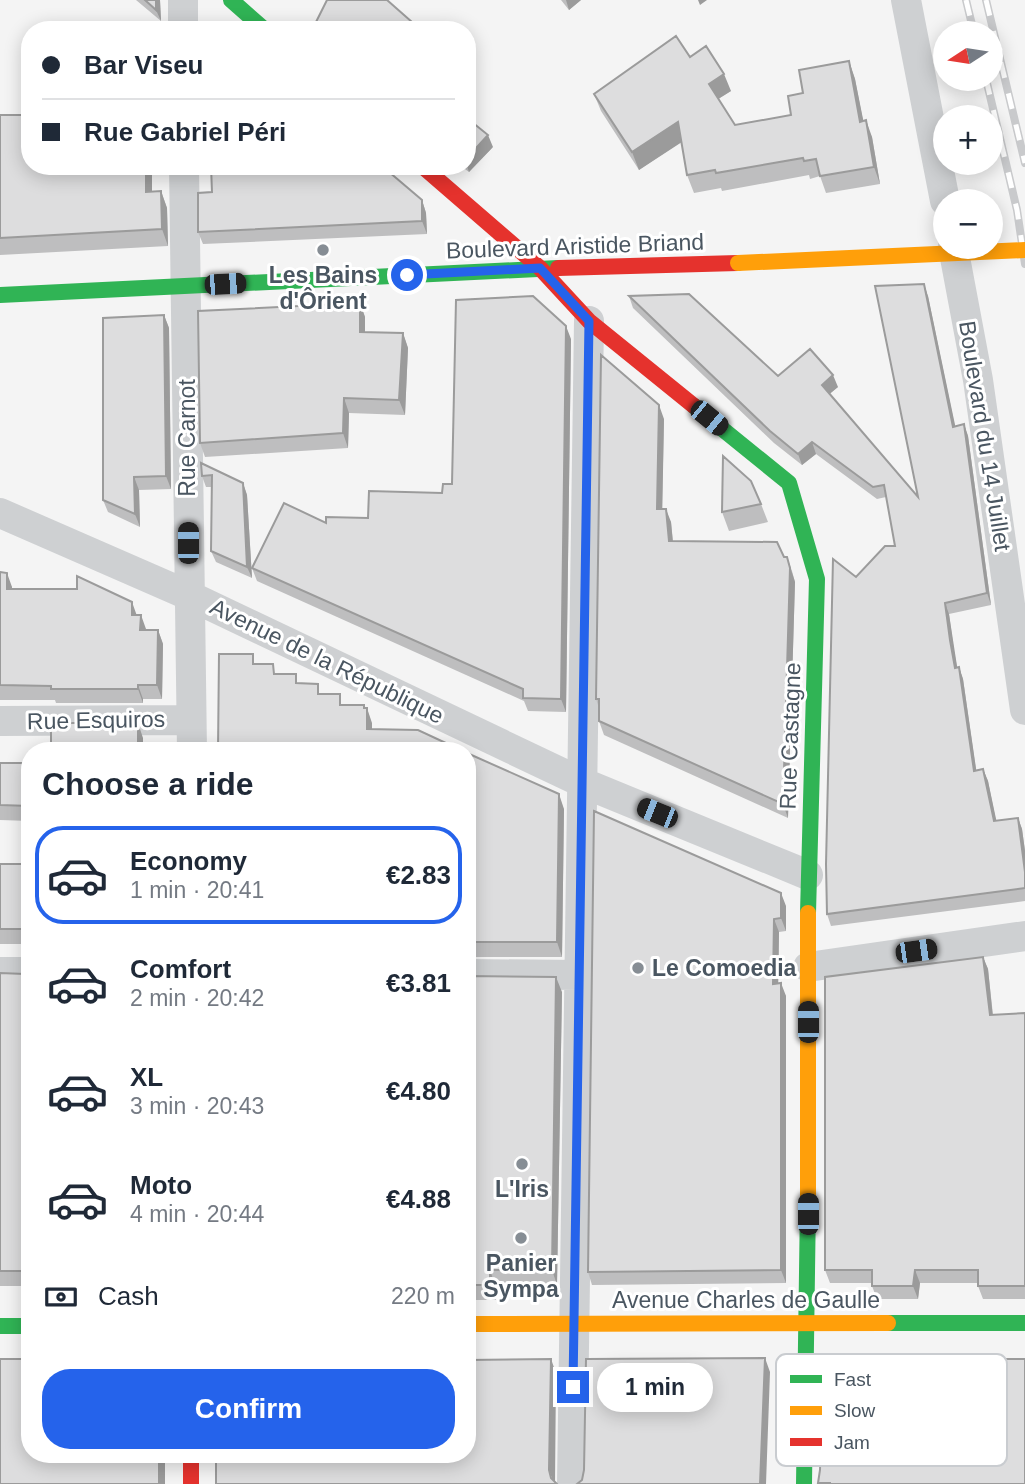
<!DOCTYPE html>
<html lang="en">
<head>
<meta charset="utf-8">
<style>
  :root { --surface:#fff; --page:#f2f2f3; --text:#1f2937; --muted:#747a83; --line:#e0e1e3; --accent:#2563eb }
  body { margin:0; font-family:Helvetica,sans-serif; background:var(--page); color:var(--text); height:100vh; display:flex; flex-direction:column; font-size:26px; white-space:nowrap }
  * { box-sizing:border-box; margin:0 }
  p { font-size:23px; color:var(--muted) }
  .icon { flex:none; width:38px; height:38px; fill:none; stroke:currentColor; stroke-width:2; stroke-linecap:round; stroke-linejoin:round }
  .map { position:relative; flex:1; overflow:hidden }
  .panel { position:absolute; left:21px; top:742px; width:455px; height:721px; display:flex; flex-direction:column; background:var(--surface); border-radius:28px; box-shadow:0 4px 18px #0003 }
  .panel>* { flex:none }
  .banner { position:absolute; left:21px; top:21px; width:455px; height:154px; border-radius:28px; box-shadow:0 4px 18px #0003; display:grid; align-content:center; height:154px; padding:0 21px; background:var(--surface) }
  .needle { width:46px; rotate:258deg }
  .fabs { position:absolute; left:933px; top:21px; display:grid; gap:14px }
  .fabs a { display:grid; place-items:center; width:70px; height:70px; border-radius:50%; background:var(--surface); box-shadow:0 4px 18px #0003; font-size:35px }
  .end { position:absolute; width:32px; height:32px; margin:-16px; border:9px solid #2563eb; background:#fff; box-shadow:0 0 0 4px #fff }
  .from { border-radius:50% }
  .bubble { position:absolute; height:49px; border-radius:24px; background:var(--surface); box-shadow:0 4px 18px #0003; font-size:23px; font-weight:700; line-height:49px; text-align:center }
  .car { position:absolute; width:21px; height:42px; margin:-21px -10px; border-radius:9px; box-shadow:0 0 5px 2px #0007; background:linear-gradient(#222 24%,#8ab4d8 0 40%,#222 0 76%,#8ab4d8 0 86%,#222 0) }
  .banner b { display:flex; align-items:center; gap:24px; height:66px; font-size:26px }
  .banner b+b { border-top:2px solid var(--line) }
  .banner i { width:18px; height:18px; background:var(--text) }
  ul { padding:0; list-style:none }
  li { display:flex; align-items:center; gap:21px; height:98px; margin:0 14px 10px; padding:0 7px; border:4px solid transparent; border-radius:28px }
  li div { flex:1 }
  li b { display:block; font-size:26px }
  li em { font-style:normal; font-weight:700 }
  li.selected { border-color:var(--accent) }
  li>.icon { width:63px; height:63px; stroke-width:1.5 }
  h2 { padding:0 21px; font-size:32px; line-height:84px }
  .pay { display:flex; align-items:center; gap:18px; height:77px; padding:0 21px; font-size:26px }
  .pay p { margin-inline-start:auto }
  .action { display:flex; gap:14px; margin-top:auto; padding:14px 21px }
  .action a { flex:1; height:80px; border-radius:28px; background:var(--accent); color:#fff; font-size:28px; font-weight:700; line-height:80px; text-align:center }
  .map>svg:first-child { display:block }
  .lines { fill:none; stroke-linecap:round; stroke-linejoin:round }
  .street { stroke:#ced0d2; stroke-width:30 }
  .fast { stroke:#30b455; stroke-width:16 }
  .slow { stroke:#ff9f0a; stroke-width:16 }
  .jam { stroke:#e5322d; stroke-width:16 }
  .rail-casing { stroke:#c9cacc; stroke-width:8 }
  .rail { stroke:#fff; stroke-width:5; stroke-dasharray:16; stroke-linecap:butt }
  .slow-bridge { stroke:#ff9f0a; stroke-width:16 }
  .wall { fill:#bebebf }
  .shaded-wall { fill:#9b9b9b }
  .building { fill:#ddddde; stroke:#9b9b9b; stroke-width:2 }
  .route { stroke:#2563eb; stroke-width:9 }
  .poi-dot { fill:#868d94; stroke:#fff; stroke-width:2.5 }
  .labels { text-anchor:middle; stroke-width:6; stroke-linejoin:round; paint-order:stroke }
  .street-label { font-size:23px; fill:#4a5661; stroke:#fff }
  .poi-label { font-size:23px; font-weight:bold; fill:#4a5661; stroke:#fff }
  .key { fill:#fff; stroke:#c9ccd0; stroke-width:2 }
  .key-label { font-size:19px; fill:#4a5661 }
</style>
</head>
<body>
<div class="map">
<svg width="1025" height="1484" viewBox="0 0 1025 1484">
  <rect width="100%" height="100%" fill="#f4f4f4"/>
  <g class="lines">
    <path class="street" d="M183,0v30
      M906,0l39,201
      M184,166l8,585
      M953,247l25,133 47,330
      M0,513l188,82 393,187 227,93
      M0,721l191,-1
      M808,967l217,-31
      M0,972h30
      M467,974l112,1
      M572,1484l17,-1163"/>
    <path class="fast" d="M231,0l34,30
      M0,295l558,-27
      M694,406l95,77 28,96 -9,334
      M888,1323h137
      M0,1326h30
      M804,1484l4,-282"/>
    <path class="slow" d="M808,913v289
      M467,1324l421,-1"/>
    <path class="jam" d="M422,166l118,102 49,53 105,85
      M558,268l180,-5
      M191,1454v30"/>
    <g class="rail-casing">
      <path id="rail" d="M966,0l8,33
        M986,0l39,163
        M986,79l31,131 8,54"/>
    </g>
    <use href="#rail" class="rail"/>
    <path class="slow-bridge" d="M738,263l287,-13"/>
  </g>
  <path class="wall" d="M136,0h24l1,21z
    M561,0h20l-12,10z
    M690,57l41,34 -13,8 17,26 56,-10 12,-22 46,-32 6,18 8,42 9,16 8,47 -54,9 -6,-17 -10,3 -1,-4 -87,16 -1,-3 -27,5 -7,-18 -5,-34 -43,29 -38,-59 -7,-17z
    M0,115l152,77 9,-1 6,17 1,38 -168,9z
    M493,147l-24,25 -8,-6h6z
    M422,200l4,13 1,21 -224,10 -5,-12z
    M629,296l149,80 60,11 -9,7 89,103 10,-201 27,131 9,-3 4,12 23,169 -42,9 5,37 3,16h2l4,12 13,91 7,-1 5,12 8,40 22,-3 4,11 3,22v50l-194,25 -4,-12 29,-337 39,-31 -9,-49 -9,2 -61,-45 -14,11 -28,-22 -141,-135z
    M360,303l5,14v16h38l5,15 -3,67 -56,-2 -1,35 -143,9 -5,-14z
    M164,315l5,13 2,161 -32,1 1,37 -32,-15 -5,-12z
    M571,339l-5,373 -38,-1 -4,-10 -267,-120 -5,-13 116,-50 74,-25 10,-9z
    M664,419l-2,90 9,13 2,19 114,16 5,14 3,11 -7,236 -184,-83 -5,-14v-13l-3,-9z
    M201,463l42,20 4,12 5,83 -36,-16 -5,-11 1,-64h-6l-4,-11z
    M761,504l7,18 -39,9 -7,-19z
    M0,572l12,15v2l125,26 9,15h12l5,14 -1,55h-19v4h-87l-1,-3h-55z
    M467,753l97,56 -2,148h-95v-94h8l-1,-50 -7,1z
    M0,763h30v58l-30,-1z
    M594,811l192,95v25l-7,1 -1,51 8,13v287l-194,2 -4,-13z
    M0,864h30v80h-30z
    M983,957l5,12 5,46 32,-2v286h-42l-5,-13v-3h-58l-2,16h-41l-5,-13v-3h-42l-5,-13z
    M0,973l25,1 5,-1v313h-30z
    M467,976l95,16 -5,293h-62l1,15h-29z"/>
  <path class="shaded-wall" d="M156,0h4l1,21 -5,-11z
    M566,0h15l-12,10z
    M698,0h9l-7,5z
    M849,61l6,18 12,60 -7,-17z
    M724,74l7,17 -16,10 -6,-17z
    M866,120l6,17 8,47 -6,-17z
    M678,122l7,18 -46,30 -7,-18z
    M488,135l5,12 -24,25 -2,-6v-8z
    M146,166h6v43l-6,-17z
    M161,191l6,17 1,38 -6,-17z
    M422,200l4,13 1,21 -5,-13z
    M924,284l4,12 30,143 -5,-12z
    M360,303l5,14v30l-5,-15z
    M164,315l5,13 2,161 -5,-13z
    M566,326l5,13 -5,373 -5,-13z
    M403,333l5,15 -3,67 -6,-15z
    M833,375l5,12 -12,10 -4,-12z
    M344,398l5,15 -1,35 -5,-15z
    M659,405l5,14 -2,104 -5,-14z
    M964,424l4,12 23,169 -4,-12z
    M812,442l4,12 -14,11 -4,-11z
    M134,477l5,13 1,37 -5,-13z
    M243,483l4,12 5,83 -5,-11z
    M666,509l5,13 3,33 -5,-14z
    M787,557l8,25 -7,236 -5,-14z
    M7,573l5,14v16l-5,-14z
    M132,602l5,14 -5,-1z
    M945,603l4,11 10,65 -4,-11z
    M141,615l5,14v15l-6,-14z
    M158,630l5,14 -1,55 -5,-14z
    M959,667l4,12 15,103 -4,-11z
    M138,685l5,14v4l-5,-14z
    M364,705l3,9v-6l5,15v21l-5,-15z
    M138,723l5,15v13h-5z
    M983,769l5,12 11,52 -5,-12z
    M559,794l5,15 -2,148 -5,-15z
    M1018,818l4,11 3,22v21z
    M781,893l5,13v25l-5,-13z
    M774,919l5,13 -1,65 -5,-13z
    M983,957l5,12 6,59 -4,-13z
    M556,977l6,15 -5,293 -5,-15z
    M781,983l5,13v287l-5,-13z
    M490,1270l5,15 1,15 -6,-15z
    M915,1270l5,13 -2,16 -5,-13z
    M765,1358l5,14 -4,112h-6z
    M551,1359l5,14 -1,111h-1l-5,-14z
    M159,1454h6v30h-6z"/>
  <path class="building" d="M145,0h11v10z
    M327,0h60l34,30h-109z
    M676,36l14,21 16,-11 18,28 -15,10 26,41 56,-10 -3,-19 15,-3 -4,-23 50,-9 11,61 6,-2 8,47 -54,9 -4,-17 -12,2 -1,-3 -87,15 -1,-3 -28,5 -9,-53 -46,30 -38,-58z
    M24,50h6v116h116v26l15,-1 1,38 -162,9v-123h24z
    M467,118l21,17 -21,23z
    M211,166h171l40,34v21l-224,11v-39l14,-1z
    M924,284l29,143 11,-3 23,169 -42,10 5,37 5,28 4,-1 15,104 9,-2 11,52 24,-3 7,54v16l-198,26 -1,-50 7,-305 23,18 29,-31h10l-11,-61 -11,2 -61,-45 -14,12 -28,-23 -141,-135 60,-2 89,82 32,-27 23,26 -11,10 96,112 -43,-211z
    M533,296l33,30 -5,373 -38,-1v-9l-271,-121 32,-65 42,20v-6l42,1 1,-27 73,2 1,-9h9l4,-184z
    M360,303v29l43,1 -4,67 -55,-2 -1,35 -143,10 -2,-132z
    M164,315l2,161 -32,1 1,37 -32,-14v-182z
    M601,355l58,50 -2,104h9l3,32 108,1 7,15h3l3,11 -7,236 -184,-83v-22h-3z
    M723,456l28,25 10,23 -39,8z
    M201,463l42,20 4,84 -36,-16 1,-76 -10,1z
    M0,572l7,1v16h70v-13l55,26v13h9l-1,15h18l-1,55h-19v4h-87v-3l-51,-1z
    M219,654h34v10h20l1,10h22v9l22,1v10h22v11h24v3h3v21l51,1 45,21h-245z
    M51,723h87v28h-87z
    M467,753l92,41 -2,148h-90v-79h8l-2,-65h-6z
    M0,763h30v43l-30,-1z
    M594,811l187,82v25l-7,1 -1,65 8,-1v287l-193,2z
    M0,864h30v65h-30z
    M983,957l7,58 35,-2v273h-47v-16h-63l-2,16h-41v-16h-47v-293z
    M0,973l25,1 5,-1v298h-30z
    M467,976l89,1 -4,293h-62v15h-23z
    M765,1358l-5,126h-183l5,-4 2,-10 2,-111z
    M0,1359h30v95h129v30h-159z
    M551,1359l-2,111 2,8 6,6h-341v-30h251v-94z
    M823,1359h202v125h-195v-1h-12l2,-13z"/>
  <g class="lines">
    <path class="route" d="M407,275l133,-7 49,53 -16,1066"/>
  </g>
  <g class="poi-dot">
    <circle cx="323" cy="250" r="7"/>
    <circle cx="638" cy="968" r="7"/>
    <circle cx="522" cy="1164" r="7"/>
    <circle cx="521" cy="1238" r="7"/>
  </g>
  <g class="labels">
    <g class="street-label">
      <text transform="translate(575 246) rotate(-2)" y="8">Boulevard Aristide Briand</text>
      <text transform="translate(985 436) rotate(81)" y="8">Boulevard du 14 Juillet</text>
      <text transform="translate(187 438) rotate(-90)" y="8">Rue Carnot</text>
      <text transform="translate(327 661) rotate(26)" y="8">Avenue de la République</text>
      <text transform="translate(96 720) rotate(-1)" y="8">Rue Esquiros</text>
      <text transform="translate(790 736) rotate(-88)" y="8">Rue Castagne</text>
      <text x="746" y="1308">Avenue Charles de Gaulle</text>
    </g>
    <g class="poi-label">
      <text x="323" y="283">Les Bains<tspan x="323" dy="26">d'Ôrient</tspan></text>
      <text x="652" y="976" text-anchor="start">Le Comoedia</text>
      <text x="522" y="1197">L'Iris</text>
      <text x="521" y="1271">Panier<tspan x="521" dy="26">Sympa</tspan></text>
    </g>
  </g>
  <rect x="776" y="1354" width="231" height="112" rx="10" class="key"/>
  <rect x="790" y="1375" width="32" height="8" fill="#30b455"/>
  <rect x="790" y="1406" width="32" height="9" fill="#ff9f0a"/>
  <rect x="790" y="1438" width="32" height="8" fill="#e5322d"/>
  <g class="key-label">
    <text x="834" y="1386">Fast</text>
    <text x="834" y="1417">Slow</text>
    <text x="834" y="1449">Jam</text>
  </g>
</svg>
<div class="fabs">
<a><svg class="needle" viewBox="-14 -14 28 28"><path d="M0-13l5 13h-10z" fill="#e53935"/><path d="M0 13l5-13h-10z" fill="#747a83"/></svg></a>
<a>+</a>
<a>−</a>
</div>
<i class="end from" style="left:407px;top:275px"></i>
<i class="end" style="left:573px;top:1387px"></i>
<div class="bubble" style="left:597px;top:1363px;width:116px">1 min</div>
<i class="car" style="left:225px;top:284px;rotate:87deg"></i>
<i class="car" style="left:709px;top:418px;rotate:129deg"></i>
<i class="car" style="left:188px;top:543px;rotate:0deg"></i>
<i class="car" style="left:657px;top:813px;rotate:292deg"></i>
<i class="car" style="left:916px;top:951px;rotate:82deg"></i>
<i class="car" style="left:808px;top:1022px;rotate:0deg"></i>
<i class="car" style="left:808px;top:1214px;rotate:0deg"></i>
<div class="banner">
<b><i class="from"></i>Bar Viseu</b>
<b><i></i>Rue Gabriel Péri</b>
</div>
<section class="panel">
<h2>Choose a ride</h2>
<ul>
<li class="selected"><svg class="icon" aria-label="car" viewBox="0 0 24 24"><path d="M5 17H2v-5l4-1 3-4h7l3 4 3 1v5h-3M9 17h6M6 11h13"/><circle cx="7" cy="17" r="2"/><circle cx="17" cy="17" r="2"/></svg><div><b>Economy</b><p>1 min · 20:41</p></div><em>€2.83</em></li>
<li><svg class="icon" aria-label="car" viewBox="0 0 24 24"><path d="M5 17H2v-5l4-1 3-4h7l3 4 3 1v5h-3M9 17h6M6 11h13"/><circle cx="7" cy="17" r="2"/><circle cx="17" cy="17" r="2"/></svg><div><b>Comfort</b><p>2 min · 20:42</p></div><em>€3.81</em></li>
<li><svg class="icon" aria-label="car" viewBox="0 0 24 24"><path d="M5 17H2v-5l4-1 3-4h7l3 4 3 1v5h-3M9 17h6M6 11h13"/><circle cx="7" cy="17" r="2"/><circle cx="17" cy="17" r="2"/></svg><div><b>XL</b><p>3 min · 20:43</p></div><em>€4.80</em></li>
<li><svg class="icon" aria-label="car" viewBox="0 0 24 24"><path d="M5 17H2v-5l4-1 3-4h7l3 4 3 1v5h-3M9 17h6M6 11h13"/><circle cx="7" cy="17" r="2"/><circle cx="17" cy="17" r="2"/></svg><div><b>Moto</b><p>4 min · 20:44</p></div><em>€4.88</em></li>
</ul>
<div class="pay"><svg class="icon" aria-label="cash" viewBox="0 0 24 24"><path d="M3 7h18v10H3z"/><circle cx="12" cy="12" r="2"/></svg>Cash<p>220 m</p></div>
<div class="action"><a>Confirm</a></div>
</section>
</div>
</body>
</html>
